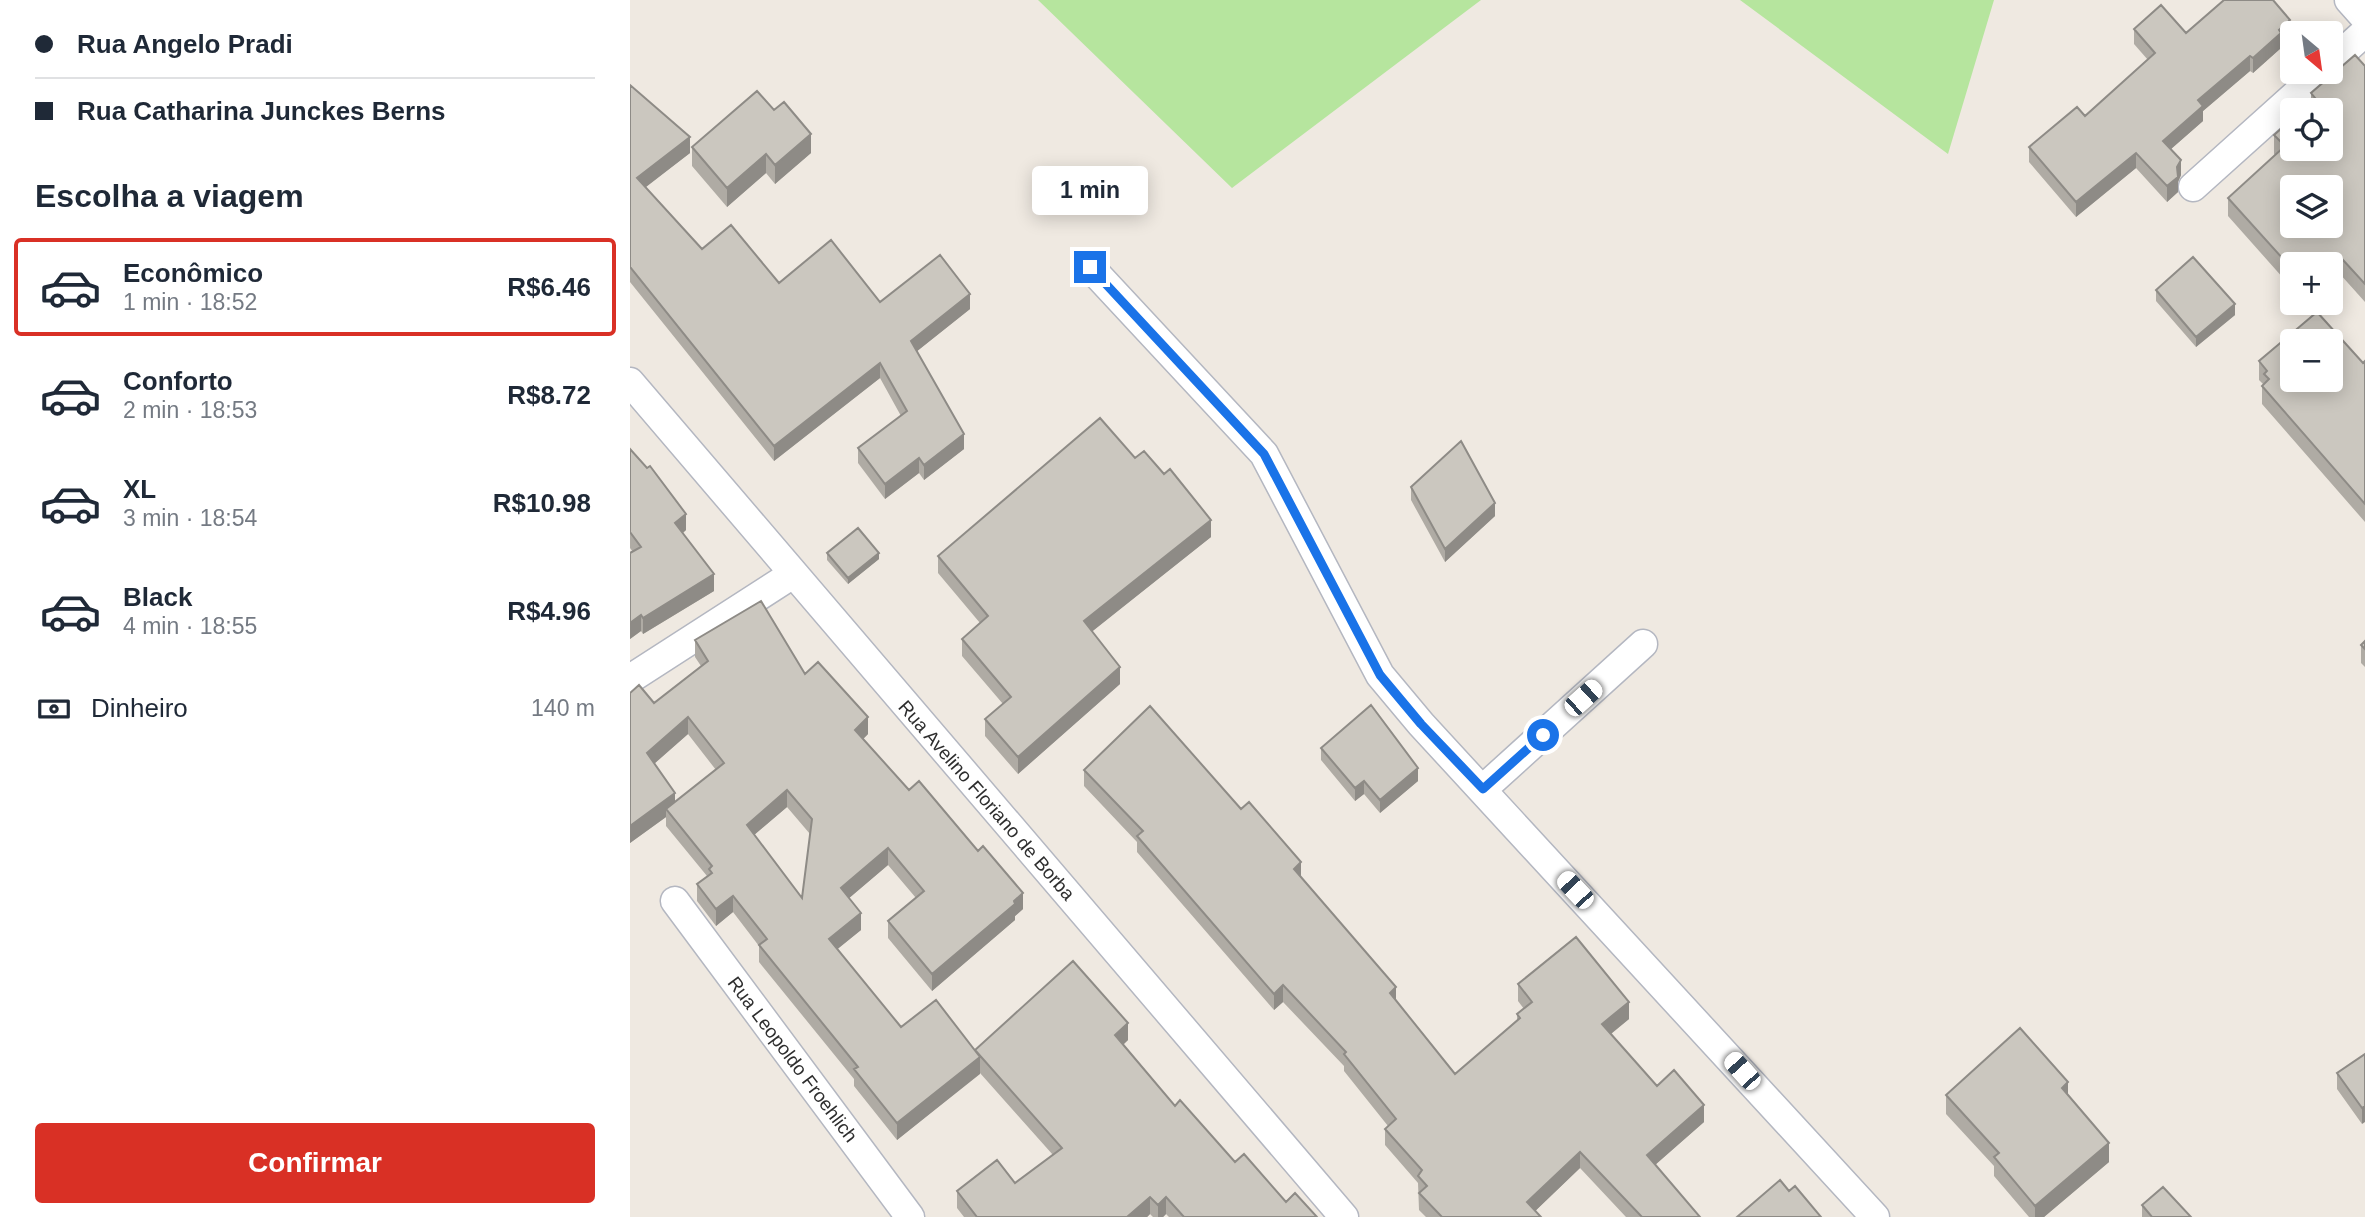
<!DOCTYPE html>
<html lang="pt">
<head>
<meta charset="utf-8">
<style>
  :root { --surface:#fff; --page:#f2f2f3; --text:#1f2937; --muted:#747a83; --line:#e0e1e3; --accent:#d93025 }
  body { margin:0; font-family:Helvetica,sans-serif; background:var(--page); color:var(--text); height:100vh; display:flex; flex-direction:column; font-size:26px; white-space:nowrap }
  * { box-sizing:border-box; margin:0 }
  p { font-size:23px; color:var(--muted) }
  .icon { flex:none; width:38px; height:38px; fill:none; stroke:currentColor; stroke-width:2; stroke-linecap:round; stroke-linejoin:round }
  .map { position:relative; flex:1; overflow:hidden }
  .drawer { display:flex; flex-direction:column; background:var(--surface); width:630px }
  .drawer>* { flex:none }
  .banner { display:grid; align-content:center; height:154px; padding:0 35px; background:var(--surface) }
  .needle { width:46px; rotate:151deg }
  .buttons { position:absolute; left:1650px; top:21px; display:grid; gap:14px }
  .buttons a { display:grid; place-items:center; width:63px; height:63px; border-radius:7px; background:var(--surface); box-shadow:0 4px 18px #0003; font-size:35px }
  .end { position:absolute; width:32px; height:32px; margin:-16px; border:9px solid #1a73e8; background:#fff; box-shadow:0 0 0 4px #fff }
  .from { border-radius:50% }
  .bubble { position:absolute; height:49px; border-radius:7px; background:var(--surface); box-shadow:0 4px 18px #0003; font-size:23px; font-weight:800; line-height:49px; text-align:center }
  .car { position:absolute; width:21px; height:42px; margin:-21px -10px; border-radius:9px; box-shadow:0 0 5px 2px #0007; background:linear-gradient(#fff 24%,#345 0 40%,#fff 0 76%,#345 0 86%,#fff 0) }
  .banner b { display:flex; align-items:center; gap:24px; height:66px; font-size:26px }
  .banner b+b { border-top:2px solid var(--line) }
  .banner i { width:18px; height:18px; background:var(--text) }
  ul { padding:0; list-style:none }
  li { display:flex; align-items:center; gap:21px; height:98px; margin:0 14px 10px; padding:0 21px; border:4px solid transparent; border-radius:7px }
  li div { flex:1 }
  li b { display:block; font-size:26px }
  li em { font-style:normal; font-weight:800 }
  li.selected { border-color:var(--accent) }
  li>.icon { width:63px; height:63px; stroke-width:1.5 }
  h2 { padding:0 35px; font-size:32px; line-height:84px }
  .pay { display:flex; align-items:center; gap:18px; height:77px; padding:0 35px; font-size:26px }
  .pay p { margin-inline-start:auto }
  .primary-button { display:flex; gap:14px; margin-top:auto; padding:14px 35px }
  .primary-button a { flex:1; height:80px; border-radius:7px; background:var(--accent); color:#fff; font-size:28px; font-weight:800; line-height:80px; text-align:center }
  main { display:flex; flex:1; min-height:0 }
  .map>svg:first-child { display:block }
  .green { fill:#b6e59e }
  .lines { fill:none; stroke-linecap:round; stroke-linejoin:round }
  .minor-casing { stroke:#b4b7c1; stroke-width:31 }
  .minor { stroke:#fff; stroke-width:28 }
  .wall { fill:#afaba4; fill-rule:evenodd }
  .shaded-wall { fill:#8e8b86 }
  .building { fill:#cbc7bf; stroke:#8e8b86; stroke-width:2; fill-rule:evenodd }
  .route { stroke:#1a73e8; stroke-width:9 }
  .labels { text-anchor:middle; stroke-width:5; stroke-linejoin:round; paint-order:stroke }
  .street-label { font-size:19px; fill:#2e2e2e; stroke:#fff }
</style>
</head>
<body>
<main>
<section class="drawer">
<div class="banner">
<b><i class="from"></i>Rua Angelo Pradi</b>
<b><i></i>Rua Catharina Junckes Berns</b>
</div>
<h2>Escolha a viagem</h2>
<ul>
<li class="selected"><svg class="icon" aria-label="car" viewBox="0 0 24 24"><path d="M5 17H2v-5l4-1 3-4h7l3 4 3 1v5h-3M9 17h6M6 11h13"/><circle cx="7" cy="17" r="2"/><circle cx="17" cy="17" r="2"/></svg><div><b>Econômico</b><p>1 min · 18:52</p></div><em>R$6.46</em></li>
<li><svg class="icon" aria-label="car" viewBox="0 0 24 24"><path d="M5 17H2v-5l4-1 3-4h7l3 4 3 1v5h-3M9 17h6M6 11h13"/><circle cx="7" cy="17" r="2"/><circle cx="17" cy="17" r="2"/></svg><div><b>Conforto</b><p>2 min · 18:53</p></div><em>R$8.72</em></li>
<li><svg class="icon" aria-label="car" viewBox="0 0 24 24"><path d="M5 17H2v-5l4-1 3-4h7l3 4 3 1v5h-3M9 17h6M6 11h13"/><circle cx="7" cy="17" r="2"/><circle cx="17" cy="17" r="2"/></svg><div><b>XL</b><p>3 min · 18:54</p></div><em>R$10.98</em></li>
<li><svg class="icon" aria-label="car" viewBox="0 0 24 24"><path d="M5 17H2v-5l4-1 3-4h7l3 4 3 1v5h-3M9 17h6M6 11h13"/><circle cx="7" cy="17" r="2"/><circle cx="17" cy="17" r="2"/></svg><div><b>Black</b><p>4 min · 18:55</p></div><em>R$4.96</em></li>
</ul>
<div class="pay"><svg class="icon" aria-label="cash" viewBox="0 0 24 24"><path d="M3 7h18v10H3z"/><circle cx="12" cy="12" r="2"/></svg>Dinheiro<p>140 m</p></div>
<div class="primary-button"><a>Confirmar</a></div>
</section>
<div class="map">
<svg width="1735" height="1217" viewBox="0 0 1735 1217">
  <rect width="100%" height="100%" fill="#efe9e1"/>
  <path class="green" d="M408,0h443l-249,188z
    M1110,0h254l-46,154z"/>
  <g class="lines">
    <g class="minor-casing">
      <path id="minor" d="M1719,0l16,18
        M1701,63l34,-31
        M1563,187l128,-115
        M460,267l174,187 116,221 41,49 454,493
        M0,382l714,835
        M0,679l163,-105
        M853,789l160,-145
        M45,901l235,316"/>
    </g>
    <use href="#minor" class="minor"/>
  </g>
  <path class="wall" d="M1504,29l52,4 104,2 -9,8v5l-28,25 -3,-2 -47,40v10l-32,28 10,26 -3,7v10l-11,10 -31,-34 -60,49 -47,-55v-15l56,-31 63,-56 -14,-16z
    M1735,66v236l-34,-38h-39v17l-5,-6 -3,4 -56,-63v-18l47,-43 -1,-1v-19l37,-34v-8z
    M0,85l60,68 -45,34 57,62 77,34 101,19 90,7 -53,42 47,98 -40,31 -5,-7 -34,26 -27,-36v-15l43,-32 -21,-38 -106,83 -144,-179z
    M144,110l37,43 -36,31 -9,-11 -39,34 -35,-41v-19z
    M1526,290l79,25 -39,32 -40,-46z
    M1629,361l104,2 2,-2v161l-103,-118v-18l1,-2 -4,-4z
    M0,449l56,81 -3,3 31,58 -71,43 -2,-3 -11,8v-86l3,-1 -3,-4z
    M505,458l76,79 -119,94 28,53 -102,90 -33,-38v-17l18,-15 -41,-48v-17l18,-16 -42,-50v-17z
    M781,487l84,29 -50,46 -34,-62z
    M197,553l52,6 -31,25 -21,-24z
    M65,640l110,34 63,60 -5,5 46,51 114,119 -8,7v4l-83,71 -44,-53v-17l28,-23 -28,-33 -39,33 12,32 -24,19 64,78 74,24 153,-11 -5,5 52,61 60,56 51,40 31,15h-148l-3,-3 -3,3h-10l-3,-3 -3,3h-183l-7,-9v-17l58,-8 38,-28 -73,-82 -83,67 -43,-54v-7l-95,-117v-16l-26,-34 -17,14 -19,-25v-17l10,-8 -41,-50v-9l-36,26v-150l24,10 47,-37 -6,-9zM58,734l28,36 -41,32 -21,-38zM157,807l23,27 -8,64 -48,-63z
    M1735,641v26l-4,-4v-18z
    M691,748l97,33 -38,32 -16,-19 -9,7 -34,-41z
    M454,770l217,108 95,123 59,73 62,-53v-7l7,-5 -6,-8v-17l111,35 -18,15 46,52 47,36 -49,43 45,52h-74l-46,-49 -45,43 6,6h-115l-7,-7 -1,-27 -33,-38v-16l3,-3 -44,-55v-5l-61,-64 -9,8 -137,-158v-10l-53,-56z
    M1735,1054l-3,70 -25,-35v-16z
    M1316,1095l122,1 41,66 -65,55h-15l-35,-41v-10l-48,-52z
    M1512,1205l49,12h-49z"/>
  <path class="shaded-wall" d="M1660,20v15l-9,8v5l-28,25v-15l26,-28z
    M1620,56v15l-47,40v10l-40,35v-15l35,-41z
    M181,134v19l-36,31v-19z
    M60,137v16l-53,41v-16z
    M1506,153v15l-60,49v-15z
    M136,154v19l-39,34v-19z
    M1551,160v15l-3,7v10l-11,10v-16z
    M1657,257v18l-3,4v-19z
    M1713,260v18l-12,12v-19z
    M340,294v15l-59,47v-15z
    M1605,304v11l-39,32v-10z
    M250,363v15l-106,83v-15z
    M334,434v15l-40,31v-15z
    M289,458v15l-34,26v-15z
    M865,503v13l-50,46v-13z
    M56,514v16l-11,9v-16z
    M581,520v17l-127,101v-17z
    M249,553v6l-31,25v-6z
    M84,574v17l-71,43v-16z
    M11,615v16l-11,8v-16z
    M490,667v17l-102,90v-17z
    M58,717v17l-41,36v-17z
    M238,717v17l-13,13v-17z
    M788,768v13l-38,32v-13z
    M734,781v13l-9,7v-13z
    M157,790v17l-40,34v-16z
    M45,793v17l-9,-1v8l-36,26v-17z
    M258,848v17l-47,40v-17z
    M671,862v17l-7,-10z
    M393,893v16l-8,7v4l-83,71v-17z
    M103,896v16l-17,14v-17z
    M231,913v17l-32,26v-17z
    M653,985v17l-9,8v-16z
    M766,987v17l-6,-11z
    M999,1002v17l-27,22v-17z
    M498,1023v17l-13,12v-17z
    M350,1057v17l-83,66v-17z
    M1438,1082v19l-6,-13z
    M1074,1105v17l-57,50v-17z
    M1735,1106v16l-3,2v-16z
    M1479,1143v19l-65,55h-9v-11z
    M950,1152v16l-51,49 -2,-15z
    M520,1197v17l-3,3h-20z
    M536,1197v17l-3,3h-5v-12z"/>
  <path class="building" d="M1594,0h49l17,20 -11,10 2,3 -28,25 -3,-2 -52,44 5,6 -40,35 18,19 -4,7 1,10 -11,9 -31,-33 -60,49 -47,-55 48,-40 8,9 70,-63 -21,-24 27,-24 25,28z
    M1725,55l10,11v218l-22,-24 -12,11v-7h-37l-7,-7 -3,3 -56,-62 57,-52 -11,-11 18,-16v30h39v-39h-29l13,-12 -4,-5zM1662,187h39v39h-39z
    M0,85l60,52 -53,41 65,71 29,-24 48,58 52,-43 49,62 60,-47 30,39 -59,47 53,93 -40,31 -5,-7 -34,26 -27,-36 49,-37 -27,-48 -106,83 -144,-179z
    M127,91l17,19 10,-8 27,32 -36,31 -9,-11 -39,34 -35,-41z
    M1563,257l42,47 -39,33 -40,-47z
    M1687,312l46,51 2,-2v143l-103,-118 7,-7 -5,-5 3,-3 -8,-10zM1662,341h39v39h-39z
    M470,418l35,40 9,-7 20,23 6,-5 41,51 -127,101 36,46 -102,90 -33,-38 26,-22 -49,-58 26,-23 -50,-60z
    M831,441l34,62 -50,46 -34,-62z
    M0,449l17,19 3,-2 36,48 -11,9 39,51 -71,44 -2,-3 -11,8v-70l11,-6 -11,-15z
    M228,528l21,25 -31,25 -21,-25z
    M131,601l44,73 13,-12 50,55 -13,13 54,60 10,-9 59,70 5,-5 40,47 -9,8 1,3 -83,70 -44,-53 36,-30 -36,-43 -47,40 20,25 -32,26 72,88 35,-27 44,57 -83,66 -43,-54 4,-2 -99,-122 8,-6 -34,-43 -17,13 -19,-25 15,-11 -3,-4 3,-3 -46,-57 58,-46 -36,-46 -41,36 28,40 -45,33v-133l9,-8 15,18 54,-42 -13,-21zM157,790l25,29 -10,79 -55,-73z
    M1735,641v8l-4,-4z
    M741,705l47,63 -38,32 -16,-19 -9,7 -34,-40z
    M520,706l91,103 8,-7 52,60 -7,7 102,118 -6,6 65,81 65,-56 -3,-4 15,-12 -14,-18 58,-47 53,65 -27,22 55,62 17,-16 30,35 -57,50 53,62h-58l-62,-65 -53,50 14,15h-99l-23,-24 8,-7 -9,-10 4,-6 -37,-41 11,-10 -52,-65 2,-2 -63,-67 -9,9 -137,-158 6,-5 -59,-61z
    M443,961l55,62 -13,12 60,71 5,-6 55,62 9,-8 42,48 9,-9 22,24h-133l-18,-20 -8,8 -8,-8 -23,20h-150l-20,-26 40,-31 18,23 47,-35 -87,-98z
    M1390,1028l48,54 -6,6 47,55 -74,63 -41,-49 5,-4 -53,-58z
    M1735,1054v52l-3,2 -25,-35z
    M1150,1180l9,11 6,-5 26,31h-84z
    M1533,1187l28,30h-39l-10,-12z"/>
  <g class="lines">
    <path class="route" d="M460,267l174,187 116,221 41,49 62,65 60,-54"/>
  </g>
  <g class="labels">
    <g class="street-label">
      <text transform="translate(357 800) rotate(49)" y="7">Rua Avelino Floriano de Borba</text>
      <text transform="translate(163 1059) rotate(53)" y="7">Rua Leopoldo Froehlich</text>
    </g>
  </g>
</svg>
<div class="buttons">
<a><svg class="needle" viewBox="-14 -14 28 28"><path d="M0-13l5 13h-10z" fill="#e53935"/><path d="M0 13l5-13h-10z" fill="#747a83"/></svg></a>
<a><svg class="icon" aria-label="locate" viewBox="0 0 24 24"><circle cx="12" cy="12" r="6"/><path d="M12 2v4M12 18v4M2 12h4M18 12h4"/></svg></a>
<a><svg class="icon" aria-label="layers" viewBox="0 0 24 24"><path d="M12 4l9 5-9 5-9-5zM3 14l9 5 9-5"/></svg></a>
<a>+</a>
<a>−</a>
</div>
<i class="end from" style="left:913px;top:735px"></i>
<i class="end" style="left:460px;top:267px"></i>
<div class="bubble" style="left:402px;top:166px;width:116px">1 min</div>
<i class="car" style="left:953px;top:698px;rotate:48deg"></i>
<i class="car" style="left:945px;top:890px;rotate:317deg"></i>
<i class="car" style="left:1112px;top:1071px;rotate:318deg"></i>
</div>
</main>
</body>
</html>
